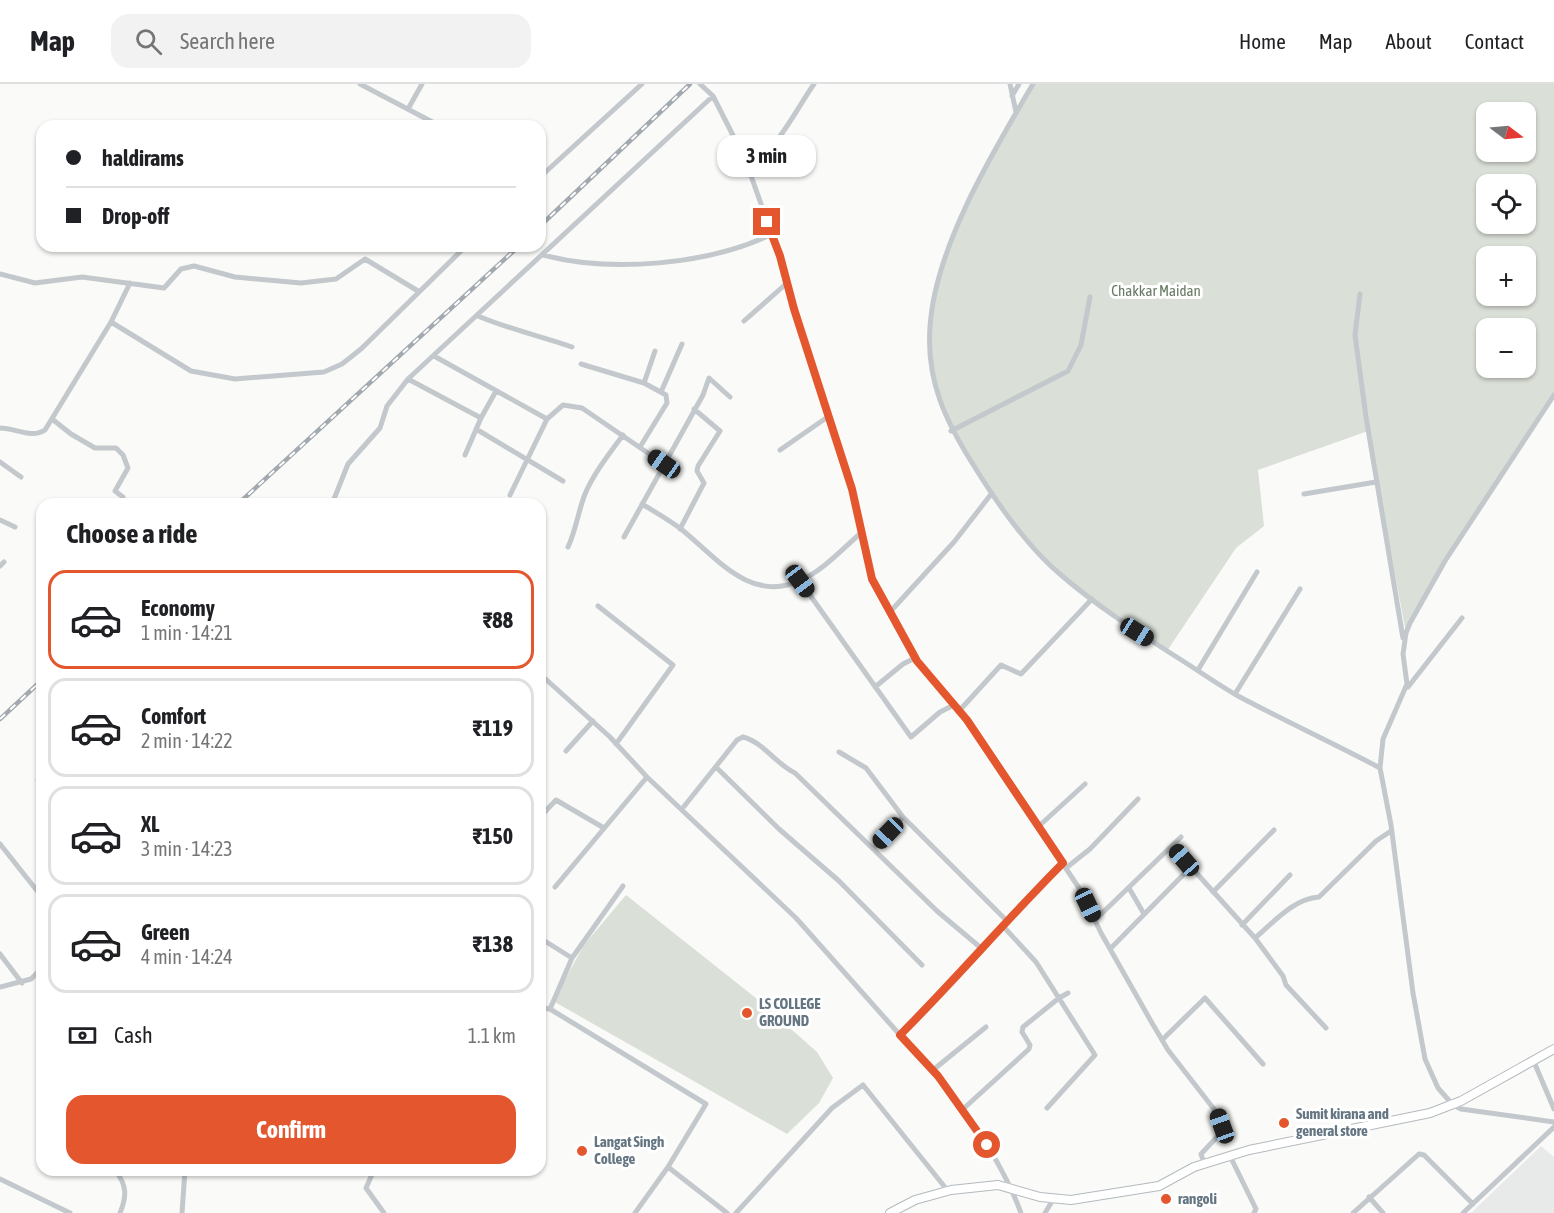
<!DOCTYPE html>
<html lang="en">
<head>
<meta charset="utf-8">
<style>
  :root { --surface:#fff; --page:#f2f2f2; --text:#202124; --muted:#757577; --line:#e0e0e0; --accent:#e4572e }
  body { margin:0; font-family:"Asap Condensed",sans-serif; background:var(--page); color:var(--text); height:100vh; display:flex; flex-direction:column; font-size:22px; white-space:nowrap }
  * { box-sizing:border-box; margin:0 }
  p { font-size:20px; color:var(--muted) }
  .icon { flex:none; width:33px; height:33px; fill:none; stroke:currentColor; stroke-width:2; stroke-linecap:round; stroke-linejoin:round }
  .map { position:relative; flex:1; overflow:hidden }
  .side { position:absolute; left:36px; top:414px; width:510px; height:678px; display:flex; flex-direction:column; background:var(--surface); border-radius:18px; box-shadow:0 2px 4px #0004 }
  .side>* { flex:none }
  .banner { position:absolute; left:36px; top:36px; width:510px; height:132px; border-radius:18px; box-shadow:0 2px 4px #0004; display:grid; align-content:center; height:132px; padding:0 30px; background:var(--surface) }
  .needle { width:39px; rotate:106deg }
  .fabs { position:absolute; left:1476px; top:18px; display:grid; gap:12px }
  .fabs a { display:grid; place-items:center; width:60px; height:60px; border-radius:12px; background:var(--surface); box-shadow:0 2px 4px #0004; font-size:30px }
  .end { position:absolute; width:27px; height:27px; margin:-14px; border:8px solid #e4572e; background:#fff; box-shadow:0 0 0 3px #fff }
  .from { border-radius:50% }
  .bubble { position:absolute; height:42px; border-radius:18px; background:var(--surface); box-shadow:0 2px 4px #0004; font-size:20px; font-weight:700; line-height:42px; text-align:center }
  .car { position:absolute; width:18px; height:36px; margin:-18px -9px; border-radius:8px; box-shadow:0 0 4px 2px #0007; background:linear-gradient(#222 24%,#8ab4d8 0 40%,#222 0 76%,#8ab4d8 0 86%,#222 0) }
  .banner b { display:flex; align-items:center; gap:21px; height:57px; font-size:22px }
  .banner b+b { border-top:2px solid var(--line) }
  .banner i { width:15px; height:15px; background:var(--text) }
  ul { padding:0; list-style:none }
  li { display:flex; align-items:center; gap:18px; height:99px; margin:0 12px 9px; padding:0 18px; border:3px solid var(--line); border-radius:18px }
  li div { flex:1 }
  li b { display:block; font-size:22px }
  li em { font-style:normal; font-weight:700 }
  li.current { border-color:var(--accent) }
  li>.icon { width:54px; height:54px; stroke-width:1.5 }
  h2 { padding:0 30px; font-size:27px; line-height:72px }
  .pay { display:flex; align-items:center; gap:15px; height:66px; padding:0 30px; font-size:22px }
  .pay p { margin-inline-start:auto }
  .cta { display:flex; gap:12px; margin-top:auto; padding:12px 30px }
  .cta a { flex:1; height:69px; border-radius:18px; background:var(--accent); color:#fff; font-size:24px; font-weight:700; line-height:69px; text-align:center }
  header { display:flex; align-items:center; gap:36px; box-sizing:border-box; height:84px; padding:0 30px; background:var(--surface); border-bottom:2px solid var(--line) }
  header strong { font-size:28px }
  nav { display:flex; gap:33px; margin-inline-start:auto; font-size:21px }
  .search { width:420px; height:54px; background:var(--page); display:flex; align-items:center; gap:15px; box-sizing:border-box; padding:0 21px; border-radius:18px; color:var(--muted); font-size:22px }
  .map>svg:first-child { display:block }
  .built { fill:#e8e9e9 }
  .green { fill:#dadfd7; fill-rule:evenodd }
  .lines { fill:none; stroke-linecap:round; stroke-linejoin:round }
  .secondary-casing { stroke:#b3babf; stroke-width:10 }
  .minor { stroke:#c3c8cc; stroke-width:5 }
  .secondary { stroke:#fff; stroke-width:8 }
  .rail-casing { stroke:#a2aab0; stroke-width:4.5 }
  .rail { stroke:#fff; stroke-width:2; stroke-dasharray:7; stroke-linecap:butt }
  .route { stroke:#e4572e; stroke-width:8 }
  .poi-dot { fill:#e4572e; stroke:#fff; stroke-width:2 }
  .labels { text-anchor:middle; stroke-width:6; stroke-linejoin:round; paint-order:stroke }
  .park-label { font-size:15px; fill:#687a64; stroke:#fff }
  .poi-label { font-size:15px; font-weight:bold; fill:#657683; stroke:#fff; text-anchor:start }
</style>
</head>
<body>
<header>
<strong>Map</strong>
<div class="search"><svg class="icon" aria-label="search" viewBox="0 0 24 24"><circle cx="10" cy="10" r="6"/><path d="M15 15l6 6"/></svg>Search here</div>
<nav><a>Home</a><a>Map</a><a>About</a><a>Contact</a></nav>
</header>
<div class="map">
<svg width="1554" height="1129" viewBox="0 0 1554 1129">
  <rect width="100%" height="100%" fill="#fafaf8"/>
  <path class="built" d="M1541,1062l13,11v56h-83z"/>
  <path class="green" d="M1033,0h521v310l-109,167 -39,72 -38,-202 -110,39 6,56 -28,22 -69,103c-35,-25 -74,-48 -107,-76 -46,-40 -102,-127 -124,-183 -5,-12 -7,-54 -6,-68 10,-87 61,-165 103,-240zM1486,28h40v40h-40zM1486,100h40v40h-40zM1486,172h40v40h-40zM1486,244h40v40h-40z
    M626,811l131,104 60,53 16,26 -14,25 -32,31 -234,-133 31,-56z"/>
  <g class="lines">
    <g class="secondary-casing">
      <path id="secondary" d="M890,1129l25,-13 36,-10 47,-5 42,12 31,3 88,-14 35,-19 55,-17 181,-37 31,-12 93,-52"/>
    </g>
    <path class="minor" d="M360,0l80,42
      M700,0l13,12 32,63 35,98 14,52 58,180 20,90 45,82 50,59 114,171 20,42 51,90 16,27 49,63 5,14 -6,11 -15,16 3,9
      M1010,0l6,28
      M1033,0c-40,68 -98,163 -103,243 -4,54 16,95 44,139 23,37 54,82 87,109 36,31 75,56 114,81 21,13 42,28 63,40 47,25 95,47 142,72
      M1012,12l7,-12
      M408,25l14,-25
      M748,81c30,-15 47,-54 66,-81
      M540,93l102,-93
      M543,171c68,18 165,10 229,-21
      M0,190l35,9 47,-6 82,11 17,-19 13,-3 41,11 66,6 35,-4 29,-20 53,32
      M1360,210l-5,41 11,82 37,221
      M478,232c30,13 63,20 94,31
      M744,237l43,-38
      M111,238l80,49 44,8 89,-7 18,-8 19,-15 105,-103
      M434,272l113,63 16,-14 19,3 82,56
      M581,280l63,19 22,12 1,8 -27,44
      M408,295l73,39 -16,37
      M644,299l11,-32
      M661,308l21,-48
      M1554,311l-109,166 -35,62 -4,10 -3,21 4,30 -24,55 -3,29 11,57 22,168 12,66 13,29 15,17 8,4 93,13
      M481,334l15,-27
      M52,335l19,15 24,14h21l7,7 5,13 -13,23 8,6 -4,7
      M0,344c16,0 31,11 45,2l66,-108 19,-39
      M476,345l87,52
      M951,347l117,-60 13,-26 9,-48
      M780,366l49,-34
      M0,378l21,15
      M1304,410l72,-12
      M510,411l37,-76
      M332,420l16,-40 32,-36 7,-22 21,-27 305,-283
      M642,420c13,8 27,16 39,25 35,28 69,74 118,52 24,-10 43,-32 62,-48
      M0,436l15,7
      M680,445l24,-46 -7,-12 1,-5 22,-35 -26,-22
      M624,453l79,-142 6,-17 21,19
      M568,463c8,-17 10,-35 17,-53 9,-21 24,-40 38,-59
      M0,482l4,-4
      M800,497l111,156 29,-25 14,-7
      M598,522l75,59 -57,79
      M889,529l65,-71 38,-49
      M1198,586l59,-98
      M540,590l70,63 37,40 149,141 104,117
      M875,603l28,-23 12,-6
      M1408,603l54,-69
      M1235,610l65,-105
      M959,627l42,-46 20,9 71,-75
      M566,667l27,-30
      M839,668l27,16 37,49 103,103
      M716,683l63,62 60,52 83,84
      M42,690l-4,6 4,9
      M682,725l55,-69 6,-3c20,5 33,27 52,36l142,138 44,37
      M540,733l16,-17 48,28
      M1039,742l46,-42
      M0,760l42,53
      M1173,763l82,91 28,38 3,9 40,43
      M873,765l30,-32
      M1066,784l24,-19 48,-50
      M555,803l92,-110
      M1129,804l15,26
      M1213,808l61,-62
      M1095,836l86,-83
      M1002,841l34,37 59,93 -48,53
      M1242,841l48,-50
      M540,854l32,20 -22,51 -10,-1
      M1255,854c19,-16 38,-39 64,-41l57,-56 15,-10
      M1110,865l73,-74
      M0,870l22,29
      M572,874l51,-72
      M0,903l31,-8 11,-11
      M550,925l156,95 -38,63 -33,46
      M1162,956l43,-42 58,66
      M1534,978l20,47
      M933,986l53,-43
      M962,1026l67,-61 1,-4 -8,-13 1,-5 36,-29 9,-5
      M1230,1072l26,53 -2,4
      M668,1083l59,46
      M115,1086c12,15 12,26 5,43
      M374,1086l-8,18 18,25
      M0,1095l70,34
      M1369,1113l14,16
      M182,1129l3,-43
      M736,1129l96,-105 31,-23 85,106
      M1021,1129c-24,-65 -74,-128 -121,-178 56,-56 107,-116 163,-172
      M1045,1129l9,-15
      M1353,1129l66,-59 5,1 49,49
      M1463,1129l91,-86"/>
    <use href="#secondary" class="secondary"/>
    <g class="rail-casing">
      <path id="rail" d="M540,142l150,-142
        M238,420l281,-258
        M0,635l42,-39"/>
    </g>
    <use href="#rail" class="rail"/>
  </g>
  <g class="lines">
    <path class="route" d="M767,138l13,34 14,53 58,180 20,90 45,82 50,59 96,143c-56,56 -107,116 -163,172l38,41 49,69"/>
  </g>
  <g class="poi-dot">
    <circle cx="747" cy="929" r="6"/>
    <circle cx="1284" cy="1039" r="6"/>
    <circle cx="582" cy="1067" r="6"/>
    <circle cx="1166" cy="1115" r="6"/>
  </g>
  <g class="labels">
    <g class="park-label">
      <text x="1156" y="212">Chakkar Maidan</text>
    </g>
    <g class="poi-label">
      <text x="759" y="925">LS COLLEGE<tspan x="759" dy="17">GROUND</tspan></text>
      <text x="1296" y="1035">Sumit kirana and<tspan x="1296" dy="17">general store</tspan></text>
      <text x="594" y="1063">Langat Singh<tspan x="594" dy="17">College</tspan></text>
      <text x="1178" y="1120">rangoli</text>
    </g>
  </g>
</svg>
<div class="fabs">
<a><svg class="needle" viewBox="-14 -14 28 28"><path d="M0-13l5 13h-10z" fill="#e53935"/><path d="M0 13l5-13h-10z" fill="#757577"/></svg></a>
<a><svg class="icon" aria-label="locate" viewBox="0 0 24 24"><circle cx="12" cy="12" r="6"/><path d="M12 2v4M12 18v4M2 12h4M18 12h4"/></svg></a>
<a>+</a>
<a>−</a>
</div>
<i class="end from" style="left:987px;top:1061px"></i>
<i class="end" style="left:767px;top:138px"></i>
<div class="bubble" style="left:717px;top:51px;width:99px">3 min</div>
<i class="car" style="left:664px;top:380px;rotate:305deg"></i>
<i class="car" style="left:800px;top:497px;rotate:143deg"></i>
<i class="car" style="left:1137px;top:548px;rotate:122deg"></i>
<i class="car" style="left:888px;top:749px;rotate:224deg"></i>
<i class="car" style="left:1184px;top:776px;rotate:319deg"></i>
<i class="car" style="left:1088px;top:821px;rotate:155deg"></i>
<i class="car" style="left:1222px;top:1042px;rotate:340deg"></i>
<div class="banner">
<b><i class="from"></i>haldirams</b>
<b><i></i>Drop-off</b>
</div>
<section class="side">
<h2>Choose a ride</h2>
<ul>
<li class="current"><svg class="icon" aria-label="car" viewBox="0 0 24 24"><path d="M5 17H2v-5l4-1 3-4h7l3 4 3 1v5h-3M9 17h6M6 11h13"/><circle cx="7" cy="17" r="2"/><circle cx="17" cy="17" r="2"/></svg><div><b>Economy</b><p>1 min · 14:21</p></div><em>₹88</em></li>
<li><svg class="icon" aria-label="car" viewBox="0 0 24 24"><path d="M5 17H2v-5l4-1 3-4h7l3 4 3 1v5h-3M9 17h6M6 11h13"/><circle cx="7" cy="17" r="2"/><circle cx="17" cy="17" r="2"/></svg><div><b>Comfort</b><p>2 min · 14:22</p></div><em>₹119</em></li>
<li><svg class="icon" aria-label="car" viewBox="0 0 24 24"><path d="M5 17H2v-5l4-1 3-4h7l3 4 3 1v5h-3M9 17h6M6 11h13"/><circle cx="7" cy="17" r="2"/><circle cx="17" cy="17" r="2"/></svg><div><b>XL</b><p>3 min · 14:23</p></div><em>₹150</em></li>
<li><svg class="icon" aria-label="car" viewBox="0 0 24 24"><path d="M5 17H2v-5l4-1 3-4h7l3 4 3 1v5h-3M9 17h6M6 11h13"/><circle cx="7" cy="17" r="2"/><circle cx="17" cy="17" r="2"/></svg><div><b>Green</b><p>4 min · 14:24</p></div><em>₹138</em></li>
</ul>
<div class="pay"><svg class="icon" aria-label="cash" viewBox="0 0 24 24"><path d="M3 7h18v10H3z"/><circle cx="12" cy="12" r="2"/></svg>Cash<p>1.1 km</p></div>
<div class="cta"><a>Confirm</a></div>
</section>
</div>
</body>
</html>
